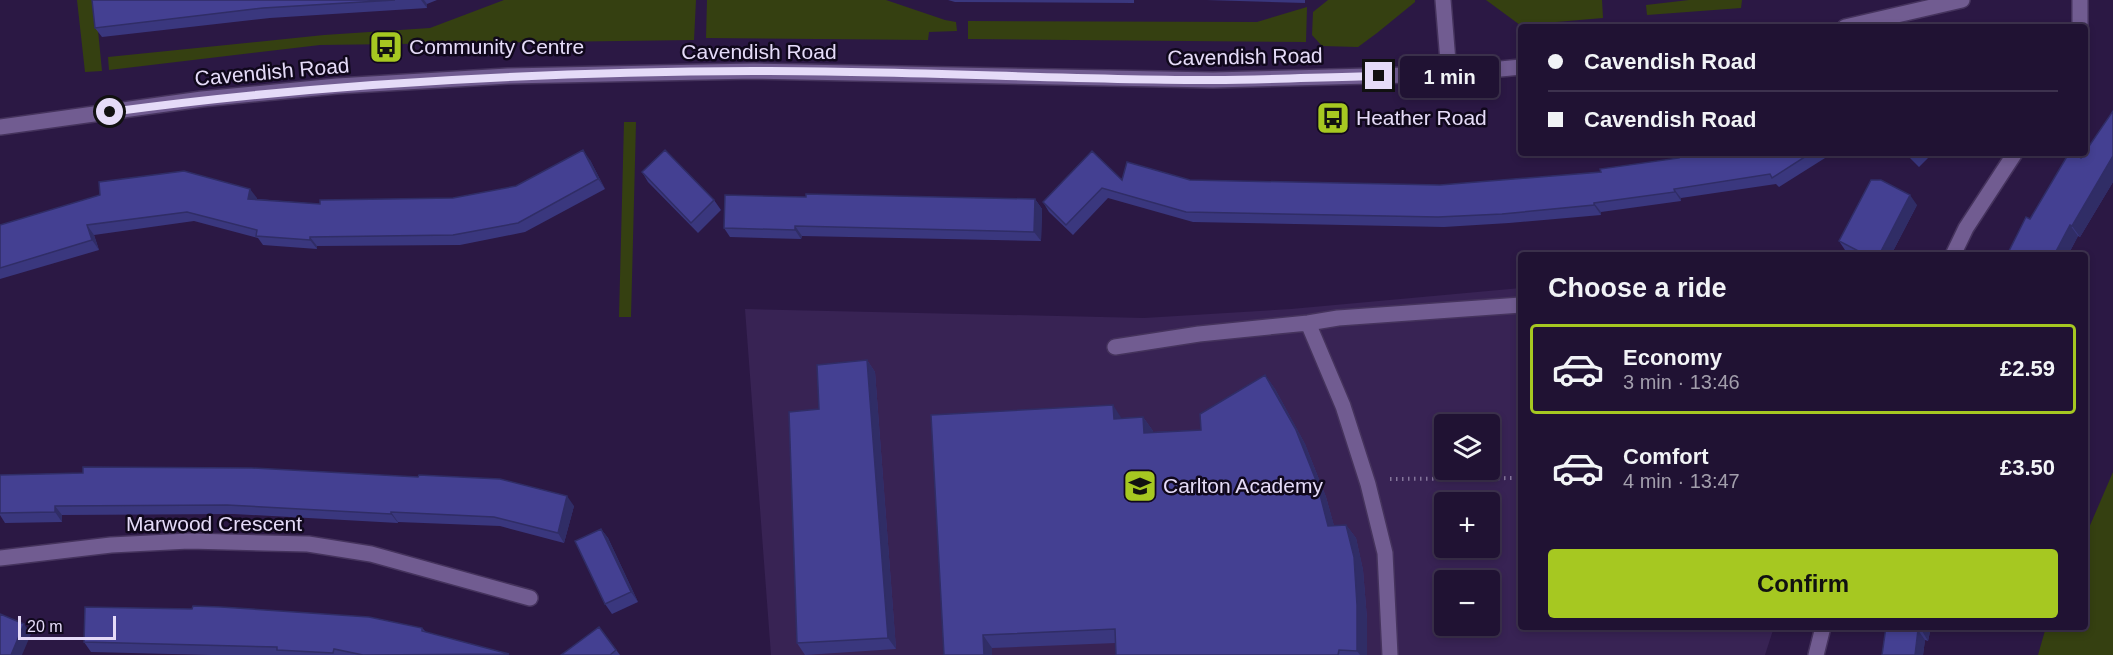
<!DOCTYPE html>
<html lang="en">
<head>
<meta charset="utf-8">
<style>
  :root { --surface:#201233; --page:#281b3b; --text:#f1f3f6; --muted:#a29eac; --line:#3d324e; --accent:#a6c821 }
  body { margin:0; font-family:Helvetica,sans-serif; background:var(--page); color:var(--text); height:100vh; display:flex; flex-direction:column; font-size:22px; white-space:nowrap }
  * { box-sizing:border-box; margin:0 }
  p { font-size:20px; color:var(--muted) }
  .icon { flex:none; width:33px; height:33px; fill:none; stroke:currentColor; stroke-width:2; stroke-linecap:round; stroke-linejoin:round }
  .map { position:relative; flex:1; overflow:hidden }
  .drawer { position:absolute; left:1518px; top:252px; width:570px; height:378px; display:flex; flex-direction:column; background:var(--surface); border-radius:6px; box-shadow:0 3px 9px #0003,0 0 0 2px var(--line) }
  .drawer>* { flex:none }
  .hud { position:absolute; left:1518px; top:24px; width:570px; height:132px; border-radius:6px; box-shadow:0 3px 9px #0003,0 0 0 2px var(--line); display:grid; align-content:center; height:132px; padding:0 30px; background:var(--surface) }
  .fabs { position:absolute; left:1434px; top:414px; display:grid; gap:12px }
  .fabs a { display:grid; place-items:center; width:66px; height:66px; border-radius:6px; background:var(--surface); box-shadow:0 3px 9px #0003,0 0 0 2px var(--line); font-size:30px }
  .scale { position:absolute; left:18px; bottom:15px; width:98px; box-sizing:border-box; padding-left:6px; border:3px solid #e5dbf8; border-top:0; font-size:16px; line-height:21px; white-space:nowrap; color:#e5dbf8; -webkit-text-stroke:4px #10081c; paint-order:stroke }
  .end { position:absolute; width:27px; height:27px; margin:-14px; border:8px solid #e5dbf8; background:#111; box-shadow:0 0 0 3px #111 }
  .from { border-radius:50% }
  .bubble { position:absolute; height:42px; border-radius:6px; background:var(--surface); box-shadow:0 3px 9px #0003,0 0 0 2px var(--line); font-size:20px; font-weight:700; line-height:42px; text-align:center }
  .hud b { display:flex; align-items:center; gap:21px; height:57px; font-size:22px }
  .hud b+b { border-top:2px solid var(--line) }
  .hud i { width:15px; height:15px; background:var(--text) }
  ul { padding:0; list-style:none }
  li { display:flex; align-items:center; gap:18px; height:90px; margin:0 12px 9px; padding:0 18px; border:3px solid transparent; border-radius:6px }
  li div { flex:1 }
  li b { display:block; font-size:22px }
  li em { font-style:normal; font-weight:700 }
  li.on { border-color:var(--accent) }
  li>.icon { width:54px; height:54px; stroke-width:1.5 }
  h2 { padding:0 30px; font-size:27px; line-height:72px }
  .cta { display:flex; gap:12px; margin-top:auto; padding:12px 30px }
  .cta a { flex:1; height:69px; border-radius:6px; background:var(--accent); color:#111; font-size:24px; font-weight:700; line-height:69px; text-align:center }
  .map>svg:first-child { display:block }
  .built { fill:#382354; fill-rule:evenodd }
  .green { fill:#354011 }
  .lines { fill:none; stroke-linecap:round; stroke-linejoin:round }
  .minor-casing { stroke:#45335d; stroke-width:18 }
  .path { stroke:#84759a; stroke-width:4; stroke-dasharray:1.5 4.5; stroke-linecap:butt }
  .minor { stroke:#715c91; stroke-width:15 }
  .wall { fill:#3a377e }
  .shaded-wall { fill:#302d66 }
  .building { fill:#444092; stroke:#302d66; stroke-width:1.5 }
  .route { stroke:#e5dbf8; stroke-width:8 }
  .labels { text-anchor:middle; stroke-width:5; stroke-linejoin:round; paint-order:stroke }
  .poi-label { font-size:21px; fill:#e5dbf8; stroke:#10081c; text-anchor:start }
  .street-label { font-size:21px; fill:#e5dbf8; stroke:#10081c }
</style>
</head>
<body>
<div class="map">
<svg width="2113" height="655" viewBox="0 0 2113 655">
  <rect width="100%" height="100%" fill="#2b1844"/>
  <path class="built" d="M1521,288v339h253l-9,28h-994l-26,-346 399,9 147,-9zM1444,424h46v46h-46zM1444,502h46v46h-46zM1444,580h46v46h-46z"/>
  <path class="green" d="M77,0h18l7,71 -17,1z
    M504,0h192l-2,40 -374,5 -211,25 -1,-13 216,-22 106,-7z
    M707,0h179l59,20 11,2 1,9 -28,1 -1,8 -222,-2z
    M1328,0h87v2l-38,31 -19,14 -36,-1 -10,-11 1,-23z
    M1486,0h116l1,18 -83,7z
    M1689,0h53l-1,8 -94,7 -1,-10z
    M1307,7l-1,35 -338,-3v-18l289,1z
    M624,122h12l-5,195h-12z
    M2113,472v183h-75l8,-28h39v-90z"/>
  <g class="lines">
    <g class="minor-casing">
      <path id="minor" d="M1443,0l6,74
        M1845,27l117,-27
        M2080,27v-27
        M0,127l202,-28 135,-13 171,-10 246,-5 459,9 236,-6 72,-7
        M1953,255l13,-27 49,-75
        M1308,323l35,83 25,78 17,69 5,102
        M1115,347l84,-13 109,-11 30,-5 183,-13
        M0,558l111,-13 78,-4 119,3 63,10 159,44
        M1816,655l7,-28"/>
    </g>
    <path class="path" d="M1390,479l131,-1"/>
    <use href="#minor" class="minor"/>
  </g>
  <path class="wall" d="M92,0h345l-10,4v4l-157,10 -168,19 -7,-9z
    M948,0h186v3l-179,-1z
    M1206,0h99v3z
    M2113,111v71l-33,55 -2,-1 -10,19h-61l23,-36 51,-61z
    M1692,153h141l-54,34 -3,-3 -95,14v3l-80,11v3l-92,8 -65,4 -251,-5 -85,-24 -35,37 -24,-23 -6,-10 79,-22h68l250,5 161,-13 78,-14z
    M1905,153h28l-14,14z
    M590,160l15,29 -80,43 -65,13 -143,1v3l-54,-4 -5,-7 -64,-17 -100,14 5,15 -99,29v-54l257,-27v1l63,5 133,-6 63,-12z
    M642,172l72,28 7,10 -23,23 -50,-51z
    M806,197l229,2 7,10 -1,32 -239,-5 -1,3 -71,-2 -6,-9z
    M1917,205l-26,50h-37l-9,-5 -6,-9z
    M867,360l8,12 21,277 -91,6 -8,-12 22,-234z
    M1265,375l10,14 30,55 21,53 8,29 12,-1 10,13 7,32 4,49v36h-251v-12l-124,5v7h-48l178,-237 21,-1 10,14v1l48,-2z
    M83,473l491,33 -10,37 -64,-17 -102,-4v1l-164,-9 -172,1v7l-57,1 -5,-8v-40z
    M601,529l7,9 30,64 -26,12 -7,-10z
    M192,609l230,19 4,4 83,23h-298l-120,-3 -7,-10z
    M599,627l21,28h-59z
    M1884,627h47l-3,14 -3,-1 -2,15h-41l4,-25z"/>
  <path class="shaded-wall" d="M421,0h3l3,4v4z
    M583,150l7,10 15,29 -7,-10z
    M2113,156v26l-33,55 -8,-11z
    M250,189l7,9 -3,10 -6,-9z
    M1674,189l7,9v3l-6,-9z
    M1910,195l7,10 -26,50h-12z
    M1035,199l7,10 -1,32 -7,-9z
    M1594,203l7,9v3l-7,-10z
    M87,225l7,10 5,15 -7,-10z
    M2070,225l8,11 -10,19h-14z
    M795,226l7,10 -1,3 -6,-9z
    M310,237l7,9v3l-7,-9z
    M867,360l8,12 21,277 -8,-11z
    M1265,375l10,14 30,55 21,53 12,43 -10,-14z
    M1113,405l9,14h-8z
    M1143,417l10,14v15l-9,-13z
    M567,496l7,10 -10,37 -6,-10z
    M55,506l7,9v7l-7,-10z
    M391,512l7,10v1l-7,-9z
    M1346,525l10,13 7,32 4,49v36h-7l-3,-4z
    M601,529l7,9 30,64 -7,-10z
    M24,624l7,10 -9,21h-11z
    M1922,627h9l-3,14 -6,-10z
    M1918,630l7,10 -2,15h-8z
    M983,635l9,13v7h-8z"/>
  <path class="building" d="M92,0h303l-132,8 -168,20z
    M2113,111v45l-41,70 -2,-1 -16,30h-47l19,-38 4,2 39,-66h5l7,5z
    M583,150l15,29 -80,44 -65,12 -143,2v3l-54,-4 1,-6 -70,-18 -100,13 5,15 -92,28v-43l100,-30 -1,-13 85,-11 66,18 -2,10 72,5v-4l133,-2 63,-12z
    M665,150l49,50 -23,23 -49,-51z
    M1092,151l30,29 5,-18 63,18 250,5 161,-13 -1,-3 79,-11 -1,-3 14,-2h119l-39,25 -2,-4 -96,15 1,3 -81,11v2l-92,9 -64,3 -252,-5 -84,-24 -36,37 -23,-23z
    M1908,153h8l-4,4z
    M1871,180h10l29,15 -31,60h-13l-27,-14z
    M806,194l229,5 -1,33 -239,-6v4l-71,-2 1,-33 81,2z
    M867,360l21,278 -91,5 -8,-231 30,-3 -2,-44z
    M1265,375l31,55 21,53 11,43 18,-1 8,32 3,48v46l-18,-1 -1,5h-222l-1,-26 -132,6 1,20h-40l-13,-240 182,-10 1,14 29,-2 1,16 57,-3 -1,-16z
    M83,467l169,1 166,9 1,-2 81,4 67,17 -9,37 -64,-16 -103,-5v2l-164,-9 -172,1v6l-55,1v-38l83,-2z
    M601,529l30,63 -26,12 -30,-63z
    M193,606l28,1 148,10 53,11v3l87,23 -146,1 -29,-6 -1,4 -56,-3v-3l-193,-5 1,-35 107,2z
    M0,614l24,10 -13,31h-11z
    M599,627l17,23 -6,5h-49z
    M1886,627h36v4l-4,-1 -3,25h-33z"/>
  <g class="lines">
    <path class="route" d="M110,112c213,-29 428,-40 643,-41 153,-1 307,9 460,9 55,0 110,-3 166,-4"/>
  </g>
  <defs>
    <g id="bus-square" transform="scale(1.725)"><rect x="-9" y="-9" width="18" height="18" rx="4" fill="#a6c821" stroke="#10081c"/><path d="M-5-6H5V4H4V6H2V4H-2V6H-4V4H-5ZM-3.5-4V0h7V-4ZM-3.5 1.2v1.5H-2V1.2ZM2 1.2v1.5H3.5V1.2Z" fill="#111"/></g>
    <g id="school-square" transform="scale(1.725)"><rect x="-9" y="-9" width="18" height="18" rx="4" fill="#a6c821" stroke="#10081c"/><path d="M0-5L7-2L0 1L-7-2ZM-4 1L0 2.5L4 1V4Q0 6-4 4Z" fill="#111"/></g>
  </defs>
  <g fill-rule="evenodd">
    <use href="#bus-square" x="386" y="47"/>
    <use href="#bus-square" x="1333" y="118"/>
    <use href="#school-square" x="1140" y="486"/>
  </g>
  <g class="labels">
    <g class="poi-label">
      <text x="409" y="54">Community Centre</text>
      <text x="1356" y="125">Heather Road</text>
      <text x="1163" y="493">Carlton Academy</text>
    </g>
    <g class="street-label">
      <text x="759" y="59">Cavendish Road</text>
      <text transform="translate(1245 57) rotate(-1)" y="7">Cavendish Road</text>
      <text transform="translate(272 72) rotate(-5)" y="7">Cavendish Road</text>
      <text x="214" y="531">Marwood Crescent</text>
    </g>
  </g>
</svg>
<div class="fabs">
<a><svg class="icon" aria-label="layers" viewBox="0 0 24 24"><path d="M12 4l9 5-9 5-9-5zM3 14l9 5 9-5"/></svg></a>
<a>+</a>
<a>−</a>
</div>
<div class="scale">20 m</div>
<i class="end from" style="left:110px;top:112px"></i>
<i class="end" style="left:1379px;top:76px"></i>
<div class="bubble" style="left:1400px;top:56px;width:99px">1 min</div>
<div class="hud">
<b><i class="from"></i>Cavendish Road</b>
<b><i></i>Cavendish Road</b>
</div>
<section class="drawer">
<h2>Choose a ride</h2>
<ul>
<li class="on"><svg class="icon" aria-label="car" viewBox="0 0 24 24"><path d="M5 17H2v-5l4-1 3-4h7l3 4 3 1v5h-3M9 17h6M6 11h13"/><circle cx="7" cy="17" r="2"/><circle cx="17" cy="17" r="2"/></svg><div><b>Economy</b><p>3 min · 13:46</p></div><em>£2.59</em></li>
<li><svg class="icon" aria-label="car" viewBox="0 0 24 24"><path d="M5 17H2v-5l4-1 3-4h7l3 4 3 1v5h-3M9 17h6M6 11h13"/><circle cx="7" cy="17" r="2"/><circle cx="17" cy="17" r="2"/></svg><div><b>Comfort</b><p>4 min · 13:47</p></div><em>£3.50</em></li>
</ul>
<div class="cta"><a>Confirm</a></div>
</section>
</div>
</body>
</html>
